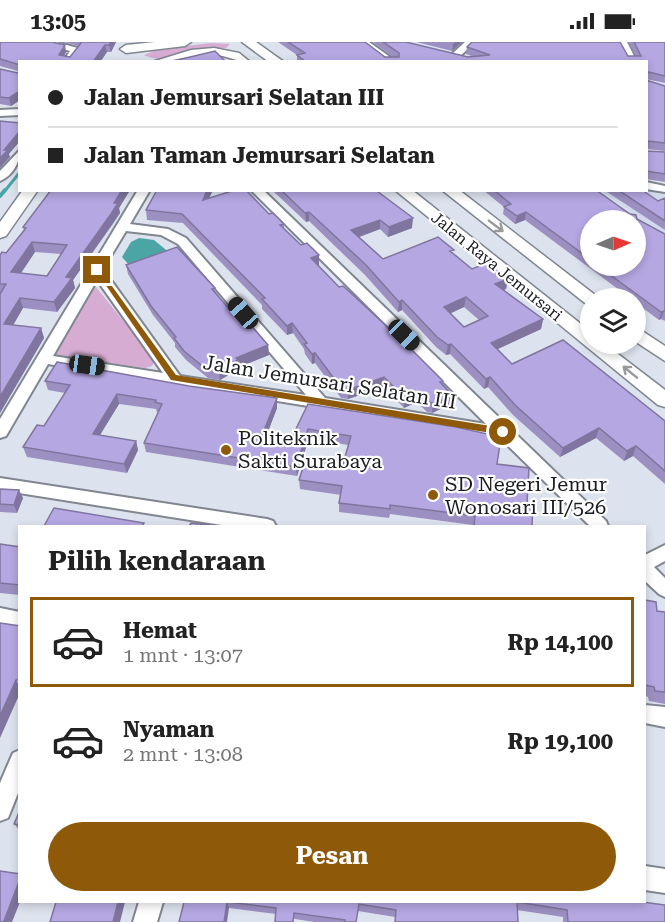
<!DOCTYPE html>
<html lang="id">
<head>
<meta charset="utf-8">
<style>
  :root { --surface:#fff; --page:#f6f6f6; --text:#222; --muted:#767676; --line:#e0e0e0; --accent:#8e5a0a }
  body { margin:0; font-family:"Roboto Serif",serif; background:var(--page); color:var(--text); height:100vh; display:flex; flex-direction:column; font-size:22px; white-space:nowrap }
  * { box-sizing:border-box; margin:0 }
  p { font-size:20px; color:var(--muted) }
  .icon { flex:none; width:33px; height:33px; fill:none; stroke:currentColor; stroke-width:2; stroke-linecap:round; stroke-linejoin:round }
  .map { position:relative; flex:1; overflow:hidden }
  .drawer { position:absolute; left:18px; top:483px; width:628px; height:378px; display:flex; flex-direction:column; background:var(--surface); border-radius:0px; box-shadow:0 3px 9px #0003 }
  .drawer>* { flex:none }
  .top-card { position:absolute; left:18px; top:18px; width:630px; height:132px; border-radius:0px; box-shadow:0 3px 9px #0003; display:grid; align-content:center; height:132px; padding:0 30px; background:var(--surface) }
  .needle { width:39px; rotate:88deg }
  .controls { position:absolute; left:580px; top:168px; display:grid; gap:12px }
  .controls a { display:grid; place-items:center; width:66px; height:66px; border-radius:50%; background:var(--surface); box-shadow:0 3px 9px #0003; font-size:30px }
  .end { position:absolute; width:27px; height:27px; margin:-14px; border:8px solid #8e5a0a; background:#fff; box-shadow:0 0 0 3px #fff }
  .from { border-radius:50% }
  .car { position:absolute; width:18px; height:36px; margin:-18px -9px; border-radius:8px; box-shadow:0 0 4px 2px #0007; background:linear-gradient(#222 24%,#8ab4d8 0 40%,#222 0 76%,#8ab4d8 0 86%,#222 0) }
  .top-card b { display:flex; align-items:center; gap:21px; height:57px; font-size:22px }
  .top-card b+b { border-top:2px solid var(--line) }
  .top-card i { width:15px; height:15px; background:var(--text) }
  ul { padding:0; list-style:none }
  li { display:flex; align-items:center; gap:18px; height:90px; margin:0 12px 9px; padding:0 18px; border:3px solid transparent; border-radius:0px }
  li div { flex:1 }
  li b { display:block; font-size:22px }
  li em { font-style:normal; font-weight:700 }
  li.on { border-color:var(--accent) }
  li>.icon { width:54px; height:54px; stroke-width:1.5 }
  h2 { padding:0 30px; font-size:27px; line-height:72px }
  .action { display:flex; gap:12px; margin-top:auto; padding:12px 30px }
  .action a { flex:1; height:69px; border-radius:36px; background:var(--accent); color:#fff; font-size:24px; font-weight:700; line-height:69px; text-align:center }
  .status { display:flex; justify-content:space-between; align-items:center; height:42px; padding:0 30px; background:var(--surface); direction:ltr }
  .status svg { height:16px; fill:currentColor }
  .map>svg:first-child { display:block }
  .built { fill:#d0daec }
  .green { fill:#d6acd2 }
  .water { fill:#4ca5a5 }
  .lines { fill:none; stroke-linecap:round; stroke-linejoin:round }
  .stream-far1 { stroke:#4ca5a5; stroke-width:3 }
  .stream { stroke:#4ca5a5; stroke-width:4 }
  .minor-casing { stroke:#808690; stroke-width:4 }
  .major-casing { stroke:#808690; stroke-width:3 }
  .minor { fill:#fff; fill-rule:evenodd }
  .major { fill:#fff; fill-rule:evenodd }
  .wall { fill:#9c90c2; fill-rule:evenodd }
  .shaded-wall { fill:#7f759e }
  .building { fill:#b5a7e2; stroke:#7f759e; stroke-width:1.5; fill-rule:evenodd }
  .oneway { stroke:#98999b }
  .route { fill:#8e5a0a }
  .poi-dot { fill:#8e5a0a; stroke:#fff; stroke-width:2 }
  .labels { text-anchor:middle; stroke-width:4.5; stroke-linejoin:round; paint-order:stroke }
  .far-street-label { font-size:16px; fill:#1a1c20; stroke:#fff }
  .street-label { font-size:20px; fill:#1a1c20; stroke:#fff }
  .poi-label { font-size:20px; fill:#1a1c20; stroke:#fff; text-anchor:start }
</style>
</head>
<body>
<div class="status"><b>13:05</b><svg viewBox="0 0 49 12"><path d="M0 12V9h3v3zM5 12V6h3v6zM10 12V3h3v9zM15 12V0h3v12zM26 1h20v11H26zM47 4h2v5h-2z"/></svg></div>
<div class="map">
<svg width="665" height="880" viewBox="0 0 665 880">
  <rect width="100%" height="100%" fill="#dde3ee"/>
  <path class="built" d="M647,147l18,4v42l-64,-44z"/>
  <path class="green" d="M211,1l19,1 -4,4c-25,0 -59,19 -82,7l15,-6z
    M96,245l59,73 -3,6 -7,2 -90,-13 38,-67z"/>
  <path class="water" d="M139,196l15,2 17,14 -42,11 -7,-8 9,-15z"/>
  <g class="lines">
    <path class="stream-far1" d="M4,150l16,-20"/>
    <path class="stream" d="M0,154l5,-6"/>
    <g class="minor-casing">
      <path id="minor" d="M37,0h19l25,7 -9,13h-9l7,-11z
        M358,0h11l28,20h-11z
        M465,0h10l-17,16h-6v-4z
        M617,0h10l10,20h-9z
        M20,67v6l-20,1v-6z
        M20,108c0,13 -8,26 -20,31v-10z
        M646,140l19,4v6l-19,-3z
        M138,148h12l-20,34 38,5 18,9 139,160 161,26 -235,-234h12l343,331 2,5h-18l-91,-89 -451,-73 -42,72 -6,2v-19zM126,189l35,4 17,9 128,151 -126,-19 -77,-107zM97,238l66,93 -110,-17z
        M0,436l267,41 6,2 3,5h-48l-228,-36z
        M665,503v16l-11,6 11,11v19l-6,-3 -14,-13v-26z
        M0,566l20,4v16l-20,-4z
        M645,663l20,2v20l-20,-4z
        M20,708v38l-12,30 -8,3v-38l13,-30z
        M645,824l20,3v24l-20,-3z
        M139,860h24l-6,20h-24z"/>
    </g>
    <g class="major-casing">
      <path id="major" d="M155,0h36l-6,4 -59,7 -6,-4 6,-4z
        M242,0h14l28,20h-15z
        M214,6l25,5 11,9c-14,0 -23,-7 -37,-7 -20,-1 -40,7 -61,7l39,-12z
        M23,148h15l-32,46 -6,2v-16z
        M395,148h17l179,142v12h14l60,46v17l-7,-2z
        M442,148h17l140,108h-8v6l-6,-1z
        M636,285l29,19v15l-29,-19z"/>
    </g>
    <use href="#minor" class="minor"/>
    <use href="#major" class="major"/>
  </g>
  <path class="wall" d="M0,0l66,10 -2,4 6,1 9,-11 -15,-4h52l-5,10h-4l-7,10h-80v38l-9,6 -11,-2v-35l18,4v-2l-18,-5z
    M278,0h87l20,15h8l-20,-15h33l62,15h6l-8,-3 1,-7 161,9h8l-8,-14h37v41l-19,-4v-17h-349v-7z
    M416,0h46l-10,9z
    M646,38l19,6v65l-18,-2v2l18,1v30l-19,-3z
    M51,148h79l-11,18 1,5 -7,11 -40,56 2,8 -18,24 -34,-4 -10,17 28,3 3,10 -44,75v-158l6,-2 18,-22 -1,-4zM35,210l26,2 -14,22 -26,-3z
    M213,148l-4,8 60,16 15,10v4l17,17 18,10 -1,10 21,22 104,94v3l9,11 -1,9 -19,9 -5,-1 -10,-10 -13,6 -20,-21 -36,12 -7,-1 -26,-35 -3,1 -7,-10 -1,-5 -11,-16 -6,2 -25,-26v-4l-79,-82 -36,-3 -1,-10z
    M272,148h108v3l32,35 -24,9 -8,-8 -21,8 24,22 70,-5 19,15 36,10 -2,10 -3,1 40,29 -2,10 -43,20 14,15 153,57v63l-32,-28 -9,5 -28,-23 -36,19 -47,-42 -25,-28 -4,2 -34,-35 -4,1 -10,-8 -34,-37 -4,2 -33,-37 -56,-54 -3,1zM464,265l15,13 -15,7 -14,-14z
    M483,148h113l41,29 28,15v87l-4,-2 -2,1 -23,-17v-5h-6l-105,-78 -10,4 -12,-10 1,-7zM591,178l45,46h-45z
    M604,148h38l16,11 7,-3v32z
    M126,223l89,23 1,6 15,17 37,34 1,10 -30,12v2l-19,11 -12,-2 -22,-18 -11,-13v-4l-22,-28 -25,-41z
    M45,339l232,27 -10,26 25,3 16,-33 189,60 30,39 5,23h-59v-1l-83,-11 -1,4 -50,-6v-9l2,-8 -41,-6 -1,-9 44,-16 5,-19 -39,-7 -12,38 -151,-24 -2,-9 14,-31h-1l-1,-3 -37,-5 -19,31 36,6 2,9 -11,23 -100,-16 -4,-10 21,-21 21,-33 -17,-3z
    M0,447l23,9 -6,15 -17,-1z
    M0,502l20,3v48l-20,-2z
    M645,558l12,11 8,1v92l-16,-3 -1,-4 -3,-1z
    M20,768v21l-6,-7z
    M184,860h458l23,20h-102v-5l-46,-7 1,12h-123v-5l-37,-6 -2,11h-42l-19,-3 -19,-5z"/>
  <path class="shaded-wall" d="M111,0h5l-5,10 -2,-7z
    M455,0h7l-10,9 1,-7z
    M65,3l1,7 -5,10 -2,-7z
    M105,3l2,7 -7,10h-7z
    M20,49v9l-9,6 -2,-8z
    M20,89v10l-11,13 1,3 -10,11v-10l4,-8z
    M122,148h8l-11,18 1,5 -47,67 2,8 -18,24 -3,-10 12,-25z
    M207,148h6l-9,19 -1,-9z
    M309,170v9l-3,1 -1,-9z
    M526,170l-1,8 -10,4 2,-8z
    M413,176l-1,10 -24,9 1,-10z
    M380,178v9l-29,11v-10z
    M32,200l3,10 -20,30 -4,-10z
    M319,213v10l-7,2 -1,-9z
    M508,237l-2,10 -13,5 2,-10z
    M466,255l-2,10 -21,10 1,-10z
    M20,256l3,10 -15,26 -4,-10z
    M402,258v10l-4,2 1,-10z
    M664,269l-3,8 -2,1 2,-8z
    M543,277l-2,10 -52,24 2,-10z
    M292,281l1,10 -6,2v-9z
    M41,286l3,10 -44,75v-16z
    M451,302l-1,10 -4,1 2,-10z
    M268,303l1,10 -30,12v2l-19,11 -1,-10 17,-12z
    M315,311v10l-3,1v-10z
    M384,335v10l-36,12v-9z
    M490,335l-2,10 -4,2 2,-10z
    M418,350l-1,10 -13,6 1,-10z
    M117,352l2,10 -24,39 -2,-9z
    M452,353l-1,9 -19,9 1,-10z
    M277,356v10l-13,34 -1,-9z
    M599,386l-3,10 -36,19 3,-9z
    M308,387l1,9 -12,38 -1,-9z
    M136,399l2,9 -11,23 -3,-9z
    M636,404l-3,10 -9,5 3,-10z
    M19,448l4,8 -6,15 -3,-8z
    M16,638l4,6v7l-20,45v-22z
    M20,837v23l-8,20 -8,-1z
    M118,860h7l-5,20h-7z
    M227,860l2,6 -2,14h-3z"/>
  <path class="building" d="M0,0h52l13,3 -6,10 11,2 11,-14v-1h30l-2,3h-4l-12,17h-73v3l-20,-6z
    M288,0h77l20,15h14v-4l-16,-11h23l62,15 22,-2 -23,-8 5,-5h148l8,14h13l-7,-14h31v34l-17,-4 -2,5v-15h-340l-9,-7 8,-2z
    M215,9l11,11h-57z
    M20,25v24l-11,7 -9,-1v-28l18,4z
    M646,38l19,6v57l-17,-2 -1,10 18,1v22l-19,-3z
    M0,79l20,2v8l-16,19h4l-8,8z
    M51,148h71l-8,13h4l-7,11 -45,63 6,1 -18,24 -34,-4 -16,26 37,4 -41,69v-103l6,-10h-6v-29l2,-3 4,1 20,-25 -3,-1zM32,200l35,3 -20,31 -36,-4z
    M157,148h50l-4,10 32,-10h11l23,24 4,-1 11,11 -4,1 21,20 6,-2 12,12 -8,3 28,29 4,-1 9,8 61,57 30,30 -3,1 12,13 -19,8 -5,-1 -10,-10 -13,6 -21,-21 -36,13 -7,-2 -26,-35 -3,1 -8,-10 3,-1 -15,-20 -5,3 -25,-27 3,-1 -83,-84 -36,-4z
    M281,148h98l-2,1 36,27 -24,9 -9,-7 -29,10 32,29 55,-22 16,13 -4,1 22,18 15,-6 21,16 -13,5 48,35 -52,24 21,21 51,-24 102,81v50l-29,-25 -9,5 -28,-23 -36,20 -48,-43 -25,-28 -4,2 -35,-35 -3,1 -11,-8 -35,-37 -3,2 -33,-37 -57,-53 -4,1zM466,255l22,19 -24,11 -20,-20z
    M494,148h102l34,24 6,1 1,4 28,15v77h-1l-3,1 -63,-46h38v-46h-45v40l-65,-48 -9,4 -13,-9 7,-3z
    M618,148h24l16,11 7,-3v23z
    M177,205l38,41 -3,1 19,22 6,-2 31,36 -32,13 2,2 -19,10 -13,-1 -22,-18 -10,-13 2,-1 -25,-31 -25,-41z
    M57,320l132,24 88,12 -14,35 29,4 16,-33 148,23 45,10 -4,27 32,4 -2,35h6l-1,23h-58l1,-10 -85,-11v4l-51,-6 3,-17 -43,-6 7,-22 37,6 8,-28 -43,-7 -12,38 -152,-24 18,-39 -7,-2 1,-2 -39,-6 -24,40 43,7 -12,23 -101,-17 14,-22 7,1 26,-41 -25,-4z
    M0,447l19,1 -5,15 -14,-1z
    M54,466l90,15 -2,3h-98z
    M191,481l17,2v1h-19z
    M0,502l20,3v38l-20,-2z
    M645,558l11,2 1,9 8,1v80l-10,-1 -1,-4 -9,-2z
    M0,581l20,3v54h-4l-16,36z
    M20,768v15l-6,-1z
    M0,829l20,3v5l-16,42 6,1h-10z
    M56,860h62l-5,20h-63z
    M184,860h43l-3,20h-45z
    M228,860h414l23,3v17h-97l-1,-12 -50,-8 1,20h-123l1,-12 -37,-6 -3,18h-11v-2l-51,-7 -1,9h-18l1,-14z"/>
  <defs><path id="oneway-shaft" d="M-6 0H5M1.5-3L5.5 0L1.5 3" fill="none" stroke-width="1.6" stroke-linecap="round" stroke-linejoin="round" transform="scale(1.5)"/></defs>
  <g class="oneway">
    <use href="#oneway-shaft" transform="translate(496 184) rotate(37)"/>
    <use href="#oneway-shaft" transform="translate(630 330) rotate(-141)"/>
  </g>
  <path class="route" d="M94,226h5l77,107 327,53 5,4 -5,3 -332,-55z"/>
  <g class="poi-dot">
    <circle cx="226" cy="408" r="6"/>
    <circle cx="433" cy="453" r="6"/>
  </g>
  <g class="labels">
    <g class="far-street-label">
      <text transform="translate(497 224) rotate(39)" y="6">Jalan Raya Jemursari</text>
    </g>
    <g class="street-label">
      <text transform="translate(330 340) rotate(9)" y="7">Jalan Jemursari Selatan III</text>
    </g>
    <g class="poi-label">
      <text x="238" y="403">Politeknik<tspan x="238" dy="23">Sakti Surabaya</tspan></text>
      <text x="445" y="449">SD Negeri Jemur<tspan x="445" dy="23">Wonosari III/526</tspan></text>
    </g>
  </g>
</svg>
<div class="controls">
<a><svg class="needle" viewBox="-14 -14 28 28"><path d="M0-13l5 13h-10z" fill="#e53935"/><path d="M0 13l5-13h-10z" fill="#767676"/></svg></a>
<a><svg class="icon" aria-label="layers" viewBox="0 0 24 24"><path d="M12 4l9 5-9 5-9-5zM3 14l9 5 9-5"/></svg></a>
</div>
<i class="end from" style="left:503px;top:390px"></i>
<i class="end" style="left:97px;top:228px"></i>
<i class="car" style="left:243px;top:271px;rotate:319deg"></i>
<i class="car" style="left:404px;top:293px;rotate:134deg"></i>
<i class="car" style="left:87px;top:323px;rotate:98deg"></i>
<div class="top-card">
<b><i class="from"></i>Jalan Jemursari Selatan III</b>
<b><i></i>Jalan Taman Jemursari Selatan</b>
</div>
<section class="drawer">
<h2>Pilih kendaraan</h2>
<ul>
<li class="on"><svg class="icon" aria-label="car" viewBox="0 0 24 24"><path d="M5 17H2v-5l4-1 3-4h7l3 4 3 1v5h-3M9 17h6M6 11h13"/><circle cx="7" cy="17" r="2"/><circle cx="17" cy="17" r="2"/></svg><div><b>Hemat</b><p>1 mnt · 13:07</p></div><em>Rp 14,100</em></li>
<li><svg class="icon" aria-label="car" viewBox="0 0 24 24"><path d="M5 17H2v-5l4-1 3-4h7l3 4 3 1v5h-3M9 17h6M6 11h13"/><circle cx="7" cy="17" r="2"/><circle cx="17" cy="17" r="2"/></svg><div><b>Nyaman</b><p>2 mnt · 13:08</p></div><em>Rp 19,100</em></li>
</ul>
<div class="action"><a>Pesan</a></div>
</section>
</div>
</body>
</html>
